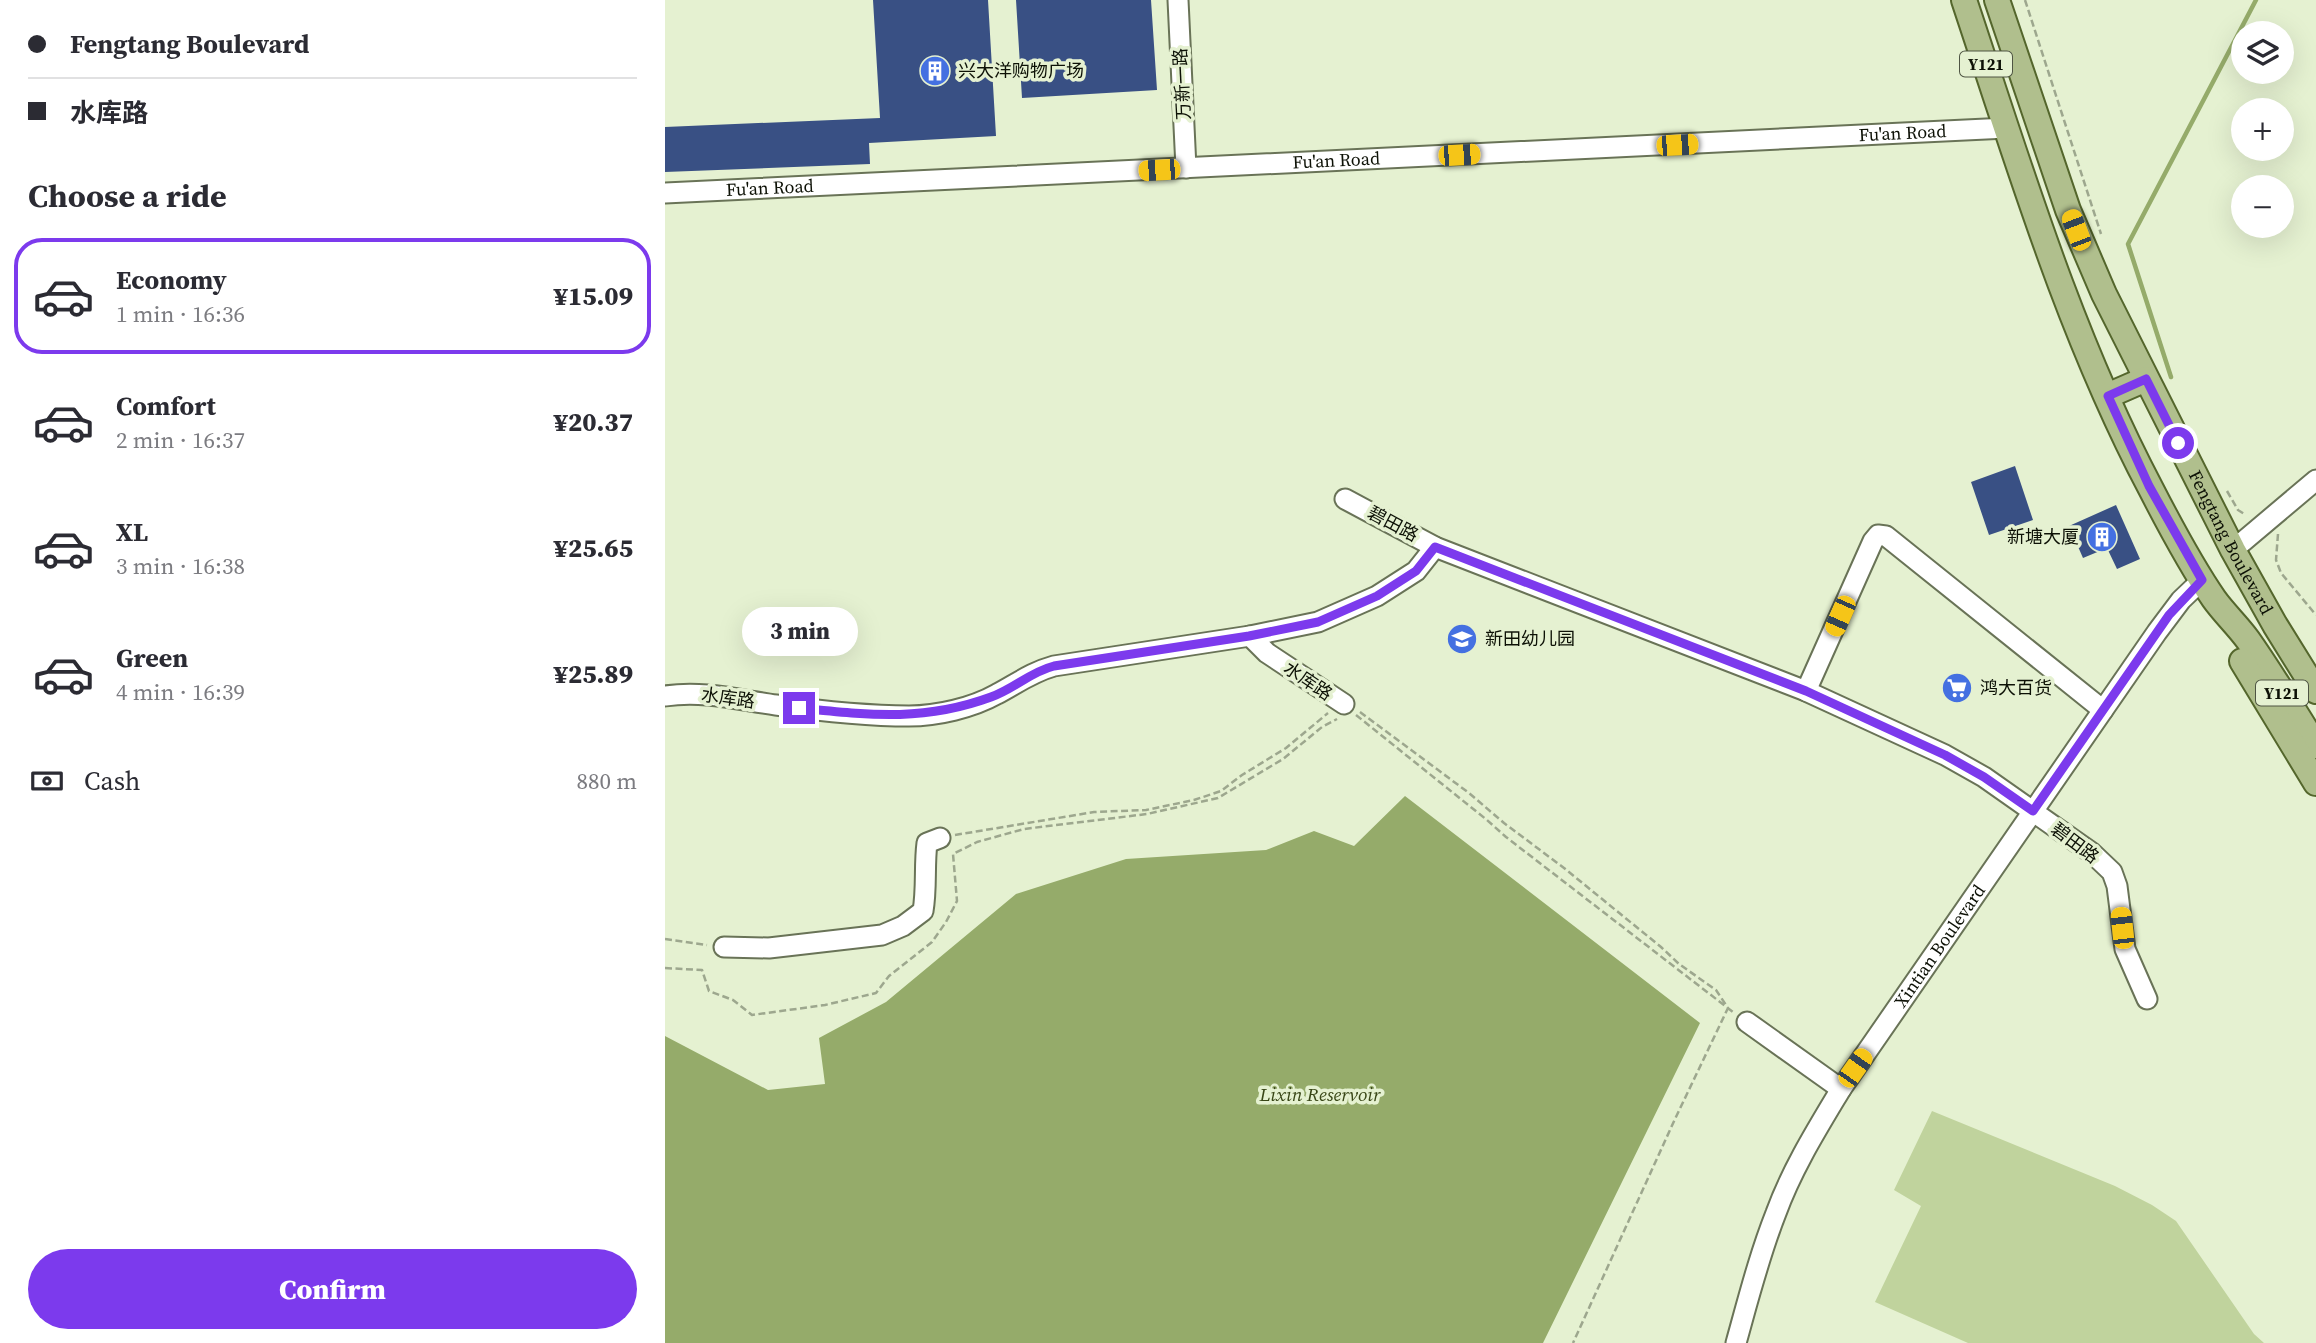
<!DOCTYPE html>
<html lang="en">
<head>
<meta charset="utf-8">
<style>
  :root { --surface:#fff; --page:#f2f2f3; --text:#2b2b33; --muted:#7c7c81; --line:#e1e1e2; --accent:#7c3aed }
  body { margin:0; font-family:"Source Serif 4","Noto Sans SC",serif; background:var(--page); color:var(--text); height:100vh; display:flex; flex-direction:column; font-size:26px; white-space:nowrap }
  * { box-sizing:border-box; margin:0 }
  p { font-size:23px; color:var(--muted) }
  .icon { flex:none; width:38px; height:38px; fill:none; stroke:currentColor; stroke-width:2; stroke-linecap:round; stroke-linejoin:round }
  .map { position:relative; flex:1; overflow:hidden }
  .details { display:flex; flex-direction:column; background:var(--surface); width:665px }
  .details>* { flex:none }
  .banner { display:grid; align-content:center; height:154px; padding:0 28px; background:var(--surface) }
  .fabs { position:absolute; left:1566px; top:21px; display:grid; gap:14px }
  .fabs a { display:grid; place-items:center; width:63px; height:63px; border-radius:50%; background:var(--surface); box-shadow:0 7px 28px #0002; font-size:35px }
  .end { position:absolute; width:32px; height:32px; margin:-16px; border:9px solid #7c3aed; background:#fff; box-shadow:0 0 0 4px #fff }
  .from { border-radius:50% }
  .bubble { position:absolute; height:49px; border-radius:24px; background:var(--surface); box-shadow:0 7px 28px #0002; font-size:23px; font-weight:800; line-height:49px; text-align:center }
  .car { position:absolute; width:21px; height:42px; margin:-21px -10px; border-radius:9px; box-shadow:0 0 5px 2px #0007; background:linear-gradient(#f5c518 24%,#345 0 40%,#f5c518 0 76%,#345 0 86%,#f5c518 0) }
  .banner b { display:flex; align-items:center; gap:24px; height:66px; font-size:26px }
  .banner b+b { border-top:2px solid var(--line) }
  .banner i { width:18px; height:18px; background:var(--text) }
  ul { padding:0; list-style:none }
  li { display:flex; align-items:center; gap:21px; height:116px; margin:0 14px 10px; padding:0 14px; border:4px solid transparent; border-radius:28px }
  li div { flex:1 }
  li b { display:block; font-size:26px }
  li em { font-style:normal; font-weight:800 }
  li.current { border-color:var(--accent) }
  li>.icon { width:63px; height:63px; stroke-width:1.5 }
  h2 { padding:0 28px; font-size:32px; line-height:84px }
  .pay { display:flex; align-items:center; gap:18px; height:77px; padding:0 28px; font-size:26px }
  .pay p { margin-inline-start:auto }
  .action { display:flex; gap:14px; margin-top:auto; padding:14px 28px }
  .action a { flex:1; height:80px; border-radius:42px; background:var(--accent); color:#fff; font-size:28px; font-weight:800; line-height:80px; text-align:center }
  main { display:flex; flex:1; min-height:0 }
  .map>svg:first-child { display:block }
  .green { fill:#c0d39d }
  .water { fill:#95ab6a }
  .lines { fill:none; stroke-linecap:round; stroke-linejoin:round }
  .stream { stroke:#95ab6a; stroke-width:4.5 }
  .building { fill:#395084 }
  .minor-casing { stroke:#697357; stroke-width:23 }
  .major-casing { stroke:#54662c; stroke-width:28 }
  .path { stroke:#9da78e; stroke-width:2.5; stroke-dasharray:7 3.5; stroke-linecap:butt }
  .minor { stroke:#fff; stroke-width:19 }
  .major { stroke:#b0bf8d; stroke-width:24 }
  .route { stroke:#7c3aed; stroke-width:9 }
  .labels { text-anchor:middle; stroke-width:7; stroke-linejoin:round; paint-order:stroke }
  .shield { fill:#e5f1d1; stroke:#4e5443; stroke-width:2 }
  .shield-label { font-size:16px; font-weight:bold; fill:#0d1106 }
  .poi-label { font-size:18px; fill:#0d1106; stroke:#e5f1d1; text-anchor:start }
  .street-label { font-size:18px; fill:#0d1106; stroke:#e5f1d1 }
  .water-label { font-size:19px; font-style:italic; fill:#384616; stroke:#e5f1d1 }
</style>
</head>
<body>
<main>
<section class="details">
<div class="banner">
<b><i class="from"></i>Fengtang Boulevard</b>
<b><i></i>水库路</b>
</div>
<h2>Choose a ride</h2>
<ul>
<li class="current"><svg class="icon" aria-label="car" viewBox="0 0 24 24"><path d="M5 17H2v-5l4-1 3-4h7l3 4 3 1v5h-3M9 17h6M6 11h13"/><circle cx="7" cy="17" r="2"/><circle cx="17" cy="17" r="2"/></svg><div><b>Economy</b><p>1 min · 16:36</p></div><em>¥15.09</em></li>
<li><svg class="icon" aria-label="car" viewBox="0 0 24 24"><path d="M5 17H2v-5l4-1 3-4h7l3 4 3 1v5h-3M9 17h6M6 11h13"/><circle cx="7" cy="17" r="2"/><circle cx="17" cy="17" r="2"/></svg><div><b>Comfort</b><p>2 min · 16:37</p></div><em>¥20.37</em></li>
<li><svg class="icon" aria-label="car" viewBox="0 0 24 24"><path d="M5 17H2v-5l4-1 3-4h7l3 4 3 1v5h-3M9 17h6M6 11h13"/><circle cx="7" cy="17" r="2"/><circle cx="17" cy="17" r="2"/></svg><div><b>XL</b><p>3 min · 16:38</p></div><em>¥25.65</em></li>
<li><svg class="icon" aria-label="car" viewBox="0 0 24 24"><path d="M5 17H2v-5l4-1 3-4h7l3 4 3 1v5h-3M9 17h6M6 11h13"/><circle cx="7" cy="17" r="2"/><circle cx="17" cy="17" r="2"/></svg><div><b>Green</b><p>4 min · 16:39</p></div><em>¥25.89</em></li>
</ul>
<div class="pay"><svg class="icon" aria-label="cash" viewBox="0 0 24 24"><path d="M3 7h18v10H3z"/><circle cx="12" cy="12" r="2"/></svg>Cash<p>880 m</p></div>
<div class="action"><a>Confirm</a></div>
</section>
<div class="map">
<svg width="1651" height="1343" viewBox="0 0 1651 1343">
  <rect width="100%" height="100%" fill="#e5f1d1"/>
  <path class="green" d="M1267,1111l183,75 37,19 24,16 78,113 10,9h-296l-93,-41 46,-96 -27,-16z"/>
  <path class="water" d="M740,796l295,227 -157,320h-878v-307l103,54 57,-6 -6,-46 67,-36 130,-108 110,-35 140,-9 48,-19 40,15z"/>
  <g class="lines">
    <path class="stream" d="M1506,377l-43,-133 128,-244"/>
  </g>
  <path class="building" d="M208,0h115l8,136 -127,7 1,21 -205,8v-45l215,-9z
    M351,0h135l6,90 -135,8z
    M1350,466l18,54 -44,15 -18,-53z
    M1451,505l24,54 -23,10 -10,-21 -24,10 -14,-32z"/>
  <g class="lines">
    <g class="minor-casing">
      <g id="minor">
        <path d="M513,0l8,168"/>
        <path id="s1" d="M0,193l1342,-65"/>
        <path d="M680,499l90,48 371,144 139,64 39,22 108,76 20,19 5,14 8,63 22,50"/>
        <path d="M1568,550l83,-70"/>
        <path d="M585,636l68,-14 59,-26 39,-25 19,-24"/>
        <path d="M1141,691l67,-150 5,-6 8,1 217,174"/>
        <path d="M0,696c38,-6 74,4 111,9 44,6 89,11 133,11 28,0 63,-8 88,-22 19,-10 35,-22 57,-28l196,-30 17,17 77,51"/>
        <path d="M59,947l45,1 113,-13 21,-9 20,-15c4,-23 1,-45 4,-68l13,-5"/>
        <path d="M1082,1022l94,67"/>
        <path id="s2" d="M1071,1343c12,-43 23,-87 40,-130 16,-44 41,-84 65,-124l316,-457 24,-32 21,-20"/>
      </g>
    </g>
    <g class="major-casing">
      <g id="major">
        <path d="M1299,0c55,165 105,334 187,489 19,37 39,75 63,110 10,14 23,26 34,41 24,34 46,71 68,106"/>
        <path id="s3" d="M1332,0l71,210 36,84 129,256 42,75 41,66"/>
        <path d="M1442,396l39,-17"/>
        <path d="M1577,661l74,122"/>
      </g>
    </g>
    <path class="path" d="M1360,0l76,234
      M1562,491l11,19 8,5
      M1613,534l-2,26 5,13 35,42
      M695,712l109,81 35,30 60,45 97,79 18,17 37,26 12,18 -53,111 -102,224
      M691,715l131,105 19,17 227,175
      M290,835l139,-23 52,-2 48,-10 27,-9 21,-16 44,-27 42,-35
      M0,939l42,6
      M0,968l37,2 7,21 24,9 19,15 73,-10 51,-12 13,-17 43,-34 14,-20 11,-21 -4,-47 24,-12 47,-13 123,-15 71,-16 65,-39 39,-32 15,-8"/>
    <use href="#minor" class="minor"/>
    <use href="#major" class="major"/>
  </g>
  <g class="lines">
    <path class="route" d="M134,708c70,7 124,14 192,-11 23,-8 39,-25 63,-31l195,-30 69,-14 59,-26 39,-25 19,-24 371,144 139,64 39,22 49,34 136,-196 33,-35 -53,-94 -41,-90 38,-17 32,64"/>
  </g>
  <defs>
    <g id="building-disc" transform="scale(1.575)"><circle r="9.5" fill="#4470e1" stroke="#e5f1d1"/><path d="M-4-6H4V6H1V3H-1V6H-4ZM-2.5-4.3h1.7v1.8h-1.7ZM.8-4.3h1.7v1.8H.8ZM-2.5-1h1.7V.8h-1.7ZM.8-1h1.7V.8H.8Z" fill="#fff"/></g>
    <g id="school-disc" transform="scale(1.575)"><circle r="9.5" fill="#4470e1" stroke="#e5f1d1"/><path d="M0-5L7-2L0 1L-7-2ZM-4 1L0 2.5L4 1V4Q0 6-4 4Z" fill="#fff"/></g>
    <g id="supermarket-disc" transform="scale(1.575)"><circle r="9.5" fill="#4470e1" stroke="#e5f1d1"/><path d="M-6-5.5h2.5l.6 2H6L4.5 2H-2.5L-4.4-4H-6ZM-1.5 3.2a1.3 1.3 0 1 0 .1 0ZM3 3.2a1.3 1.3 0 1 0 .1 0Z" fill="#fff"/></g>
  </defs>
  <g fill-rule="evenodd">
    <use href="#building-disc" x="270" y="71"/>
    <use href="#building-disc" x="1437" y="537"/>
    <use href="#school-disc" x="797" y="639"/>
    <use href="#supermarket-disc" x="1292" y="688"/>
  </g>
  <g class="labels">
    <g class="shield">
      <rect x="1295" y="51.5" width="52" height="25" rx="5"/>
      <rect x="1591" y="680.5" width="52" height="25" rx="5"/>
    </g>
    <g class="shield-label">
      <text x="1321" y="70">Y121</text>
      <text x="1617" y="699">Y121</text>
    </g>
    <g class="poi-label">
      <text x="293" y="77">兴大洋购物广场</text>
      <text x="1414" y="543" text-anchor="end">新塘大厦</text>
      <text x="820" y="645">新田幼儿园</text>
      <text x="1315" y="694">鸿大百货</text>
    </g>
    <g class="street-label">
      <text transform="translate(517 84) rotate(-93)" y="6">万新一路</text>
      <text dy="6" stroke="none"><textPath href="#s1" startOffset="1239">Fu'an Road</textPath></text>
      <text dy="6" stroke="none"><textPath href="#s1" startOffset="672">Fu'an Road</textPath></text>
      <text dy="6" stroke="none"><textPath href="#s1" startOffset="105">Fu'an Road</textPath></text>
      <text transform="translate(728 524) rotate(28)" y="6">碧田路</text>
      <text dy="6" stroke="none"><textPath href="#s3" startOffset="592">Fengtang Boulevard</textPath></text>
      <text transform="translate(643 681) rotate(34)" y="6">水库路</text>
      <text transform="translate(63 698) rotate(8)" y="6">水库路</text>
      <text transform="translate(1410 843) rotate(37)" y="6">碧田路</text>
      <text dy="6" stroke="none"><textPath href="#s2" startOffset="450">Xintian Boulevard</textPath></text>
    </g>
    <g class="water-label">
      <text x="655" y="1101">Lixin Reservoir</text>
    </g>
  </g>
</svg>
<div class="fabs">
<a><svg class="icon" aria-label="layers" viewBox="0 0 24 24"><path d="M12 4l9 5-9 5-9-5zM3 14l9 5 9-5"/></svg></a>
<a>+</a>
<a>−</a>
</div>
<i class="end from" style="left:1513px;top:443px"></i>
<i class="end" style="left:134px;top:708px"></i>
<div class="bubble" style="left:77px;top:607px;width:116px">3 min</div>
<i class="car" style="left:1012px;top:145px;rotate:87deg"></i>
<i class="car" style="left:794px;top:155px;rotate:87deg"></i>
<i class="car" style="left:494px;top:170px;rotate:267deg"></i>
<i class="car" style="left:1411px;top:230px;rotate:339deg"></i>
<i class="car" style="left:1175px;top:616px;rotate:204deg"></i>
<i class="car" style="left:1457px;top:928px;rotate:354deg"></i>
<i class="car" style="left:1190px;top:1068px;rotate:35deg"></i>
</div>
</main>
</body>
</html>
